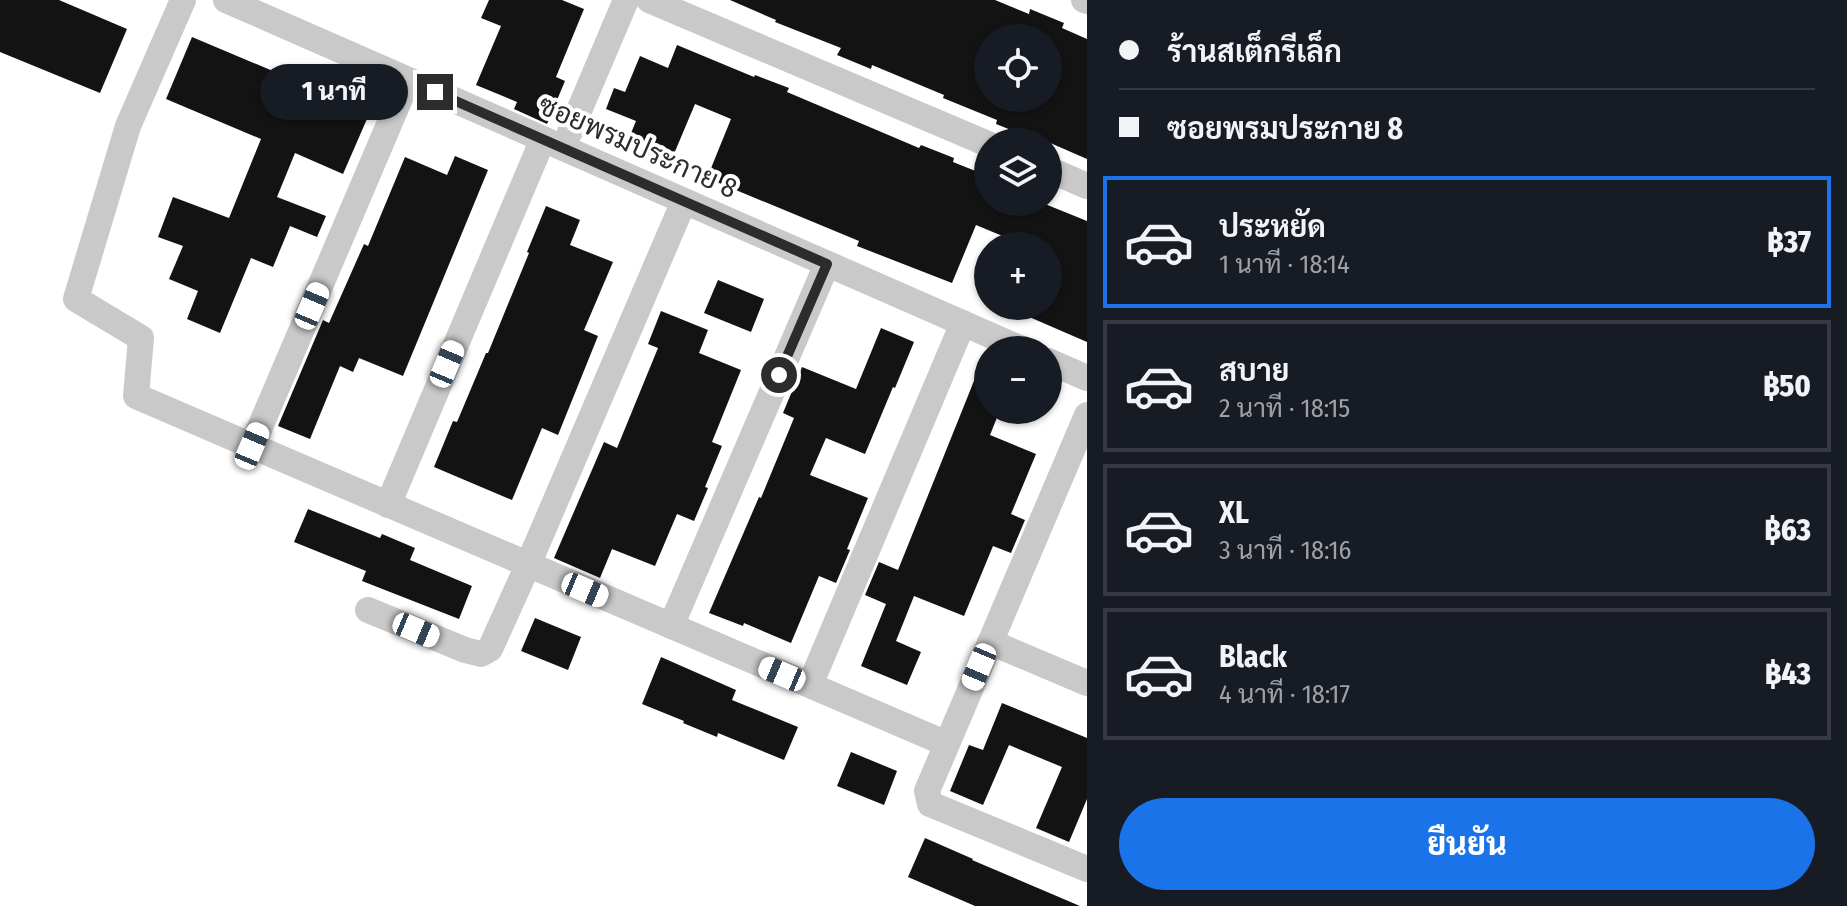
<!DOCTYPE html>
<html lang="th">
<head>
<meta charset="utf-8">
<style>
  :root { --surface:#171b24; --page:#242831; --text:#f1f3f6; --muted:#9ea1a6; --line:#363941; --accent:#1a73e8 }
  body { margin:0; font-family:"Fira Sans Condensed",Sarabun,sans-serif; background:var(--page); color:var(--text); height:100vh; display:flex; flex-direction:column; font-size:30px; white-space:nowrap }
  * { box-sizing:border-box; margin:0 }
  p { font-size:26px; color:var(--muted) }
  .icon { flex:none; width:44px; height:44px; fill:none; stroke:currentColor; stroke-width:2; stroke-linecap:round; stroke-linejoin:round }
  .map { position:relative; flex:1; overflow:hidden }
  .drawer { display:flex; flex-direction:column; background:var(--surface); width:760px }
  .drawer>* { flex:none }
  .banner { display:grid; align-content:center; height:176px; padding:0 32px; background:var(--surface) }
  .controls { position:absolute; left:974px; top:24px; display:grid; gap:16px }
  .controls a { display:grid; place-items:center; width:88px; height:88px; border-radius:50%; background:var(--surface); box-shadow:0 2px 6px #0004; font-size:40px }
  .end { position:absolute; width:36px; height:36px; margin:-18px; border:10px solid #2c2c2c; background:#fff; box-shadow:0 0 0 4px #fff }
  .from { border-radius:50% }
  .bubble { position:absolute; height:56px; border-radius:28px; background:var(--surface); box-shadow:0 2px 6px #0004; font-size:26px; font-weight:800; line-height:56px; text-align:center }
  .car { position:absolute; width:24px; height:48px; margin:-24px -12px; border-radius:10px; box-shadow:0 0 6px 2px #0007; background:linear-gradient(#fff 24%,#345 0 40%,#fff 0 76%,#345 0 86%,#fff 0) }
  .banner b { display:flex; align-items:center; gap:28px; height:76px; font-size:30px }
  .banner b+b { border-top:2px solid var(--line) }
  .banner i { width:20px; height:20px; background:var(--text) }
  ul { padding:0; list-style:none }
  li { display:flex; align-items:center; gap:24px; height:132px; margin:0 16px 12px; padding:0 16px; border:4px solid var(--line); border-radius:0px }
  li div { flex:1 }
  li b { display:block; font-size:30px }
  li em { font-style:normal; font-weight:800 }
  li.current { border-color:var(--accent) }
  li>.icon { width:72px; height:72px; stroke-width:1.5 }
  .button { display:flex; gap:16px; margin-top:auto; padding:16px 32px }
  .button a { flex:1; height:92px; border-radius:48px; background:var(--accent); color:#fff; font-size:32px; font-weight:800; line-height:92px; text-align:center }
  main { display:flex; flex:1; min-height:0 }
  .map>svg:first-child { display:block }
  .building { fill:#131313; fill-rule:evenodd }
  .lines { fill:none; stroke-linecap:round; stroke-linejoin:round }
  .street { stroke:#c9c9c9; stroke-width:26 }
  .route { stroke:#2c2c2c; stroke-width:10 }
  .labels { text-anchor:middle; stroke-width:8; stroke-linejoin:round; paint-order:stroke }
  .street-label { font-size:28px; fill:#2c2c2c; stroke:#fff }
</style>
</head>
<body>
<main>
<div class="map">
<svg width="1087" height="906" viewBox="0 0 1087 906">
  <rect width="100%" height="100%" fill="#fff"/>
  <path class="building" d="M0,0h59l68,29 -27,64 -100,-41z
    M489,0h73l22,9 -28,68 9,4 -18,43 -33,-15 3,-7 -41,-17 25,-59 -20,-8z
    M730,0h265l34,14 1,-5 34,14 -2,5 25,11v120l-39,-17 -18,-6 -1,1 -33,-13 1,-4 -54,-22 1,-3 -72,-30 -1,4 -34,-14 4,-7 -66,-26 1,-2zM988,38h60v60h-60z
    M192,37l178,75 -27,62 -48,-21 -18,44 49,19 -9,21 -27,-11 -17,41 -22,-9 -31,75 -33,-14 11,-28 -29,-12 14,-33 -25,-9 15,-40 56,21 32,-79 -95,-40z
    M677,45l77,32 1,-2 34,13 -2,4 132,56 2,-3 33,13 -1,4 35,14v26h52l47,19v121l-81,-35 42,-1v-60h-38l2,-6 -36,-15 -24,58 -95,-37 2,-5 -152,-63 24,-59 -36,-15 -24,57 -44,-18 9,-22 -30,-12 8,-21 11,4 15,-36 28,12z
    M455,156l33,14 -85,206 -44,-18 -6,14 -13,-6 -30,73 -32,-13 45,-106 6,3 35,-79 4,2 37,-89 42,18z
    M546,206l34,14 -10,25 43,17 -29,68 14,6 -40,99 -16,-7 -30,72 -78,-33 19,-46 4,1 29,-69h2l41,-100 -2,-1z
    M718,280l46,19 -13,33 -47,-19z
    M661,311l47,19 -9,23 42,17 -29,72 10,4 -17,41 3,1 -14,33 -17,-7 -22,52 -43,-17 -12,29 -46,-20 50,-116 13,6 41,-100 -10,-4z
    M881,328l33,14 -19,46 -2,-1 -28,67 -39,-16 -16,37 58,23 -21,51 3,1 -14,33 -17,-7 -28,67 -47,-20 -1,3 -34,-13 50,-116 2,1 33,-80 -11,-5 19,-46 54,22z
    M986,351l2,1v58h12l-10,25 46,19 -25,60 14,6 -14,33 -18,-7 -29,70 -50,-20 -18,45 25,11 -14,33 -46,-19 25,-62 -21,-9 14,-33 19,8z
    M308,509l72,29 2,-4 33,14 -5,12 62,26 -13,33 -97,-38 4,-10 -72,-29z
    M535,618l46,19 -13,33 -47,-19z
    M661,657l75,33 -4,10 66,27 -14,33 -66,-27 -1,4 -34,-14 1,-2 -42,-17z
    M1002,703l85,35v61l-18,43 -33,-14 26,-61 -53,-22 -26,60 -33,-14 19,-46 14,5z
    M851,752l46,19 -13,34 -47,-19z
    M925,838l48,21 -1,1 108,46h-105l-67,-29z"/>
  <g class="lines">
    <path class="street" d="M183,0l-55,126 -52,173 65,39 -5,58 116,50
      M226,0l798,350
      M649,0l339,144
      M1084,0l3,1
      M408,80l-156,366 695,298
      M570,132l56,-132
      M1048,169l39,17
      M1048,361l39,17
      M1087,415l-160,376 3,13 157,65
      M388,505l155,-366
      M368,610l97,40 16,4 9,-5 38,-84 156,-364
      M671,626l156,-362
      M990,642l97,41
      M810,685l153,-362"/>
  </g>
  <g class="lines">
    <path class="route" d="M435,92l392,172 -48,111"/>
  </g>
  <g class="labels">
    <g class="street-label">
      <text transform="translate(638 146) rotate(24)" y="10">ซอยพรมประกาย 8</text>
    </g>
  </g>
</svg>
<div class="controls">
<a><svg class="icon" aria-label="locate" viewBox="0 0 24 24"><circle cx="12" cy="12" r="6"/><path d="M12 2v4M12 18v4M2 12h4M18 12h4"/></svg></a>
<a><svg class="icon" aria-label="layers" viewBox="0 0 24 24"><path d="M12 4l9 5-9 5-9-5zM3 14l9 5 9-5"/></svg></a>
<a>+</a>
<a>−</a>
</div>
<i class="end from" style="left:779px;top:375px"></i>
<i class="end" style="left:435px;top:92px"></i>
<div class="bubble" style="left:260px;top:64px;width:148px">1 นาที</div>
<i class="car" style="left:312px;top:306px;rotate:23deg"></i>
<i class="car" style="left:447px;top:364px;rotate:23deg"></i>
<i class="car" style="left:252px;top:446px;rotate:23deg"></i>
<i class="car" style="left:585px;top:590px;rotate:113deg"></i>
<i class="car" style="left:416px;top:630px;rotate:113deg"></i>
<i class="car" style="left:979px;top:667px;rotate:203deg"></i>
<i class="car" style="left:782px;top:674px;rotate:293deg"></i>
</div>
<section class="drawer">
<div class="banner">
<b><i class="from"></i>ร้านสเต็กรีเล็ก</b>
<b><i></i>ซอยพรมประกาย 8</b>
</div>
<ul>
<li class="current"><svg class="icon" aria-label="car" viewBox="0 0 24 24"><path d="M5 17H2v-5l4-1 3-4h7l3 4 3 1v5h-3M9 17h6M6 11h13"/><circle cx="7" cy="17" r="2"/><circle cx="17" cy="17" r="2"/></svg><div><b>ประหยัด</b><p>1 นาที · 18:14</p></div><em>฿37</em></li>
<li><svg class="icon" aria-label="car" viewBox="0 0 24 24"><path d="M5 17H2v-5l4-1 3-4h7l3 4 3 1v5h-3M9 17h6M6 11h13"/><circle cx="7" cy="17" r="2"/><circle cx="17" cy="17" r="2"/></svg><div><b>สบาย</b><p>2 นาที · 18:15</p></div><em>฿50</em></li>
<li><svg class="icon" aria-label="car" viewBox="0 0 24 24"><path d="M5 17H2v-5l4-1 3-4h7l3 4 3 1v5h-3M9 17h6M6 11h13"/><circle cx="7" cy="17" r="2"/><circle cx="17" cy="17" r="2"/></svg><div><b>XL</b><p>3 นาที · 18:16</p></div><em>฿63</em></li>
<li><svg class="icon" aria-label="car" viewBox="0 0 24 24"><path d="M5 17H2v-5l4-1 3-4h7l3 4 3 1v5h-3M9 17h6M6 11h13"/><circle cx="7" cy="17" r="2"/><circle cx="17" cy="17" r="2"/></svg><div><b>Black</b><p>4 นาที · 18:17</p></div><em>฿43</em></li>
</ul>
<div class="button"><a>ยืนยัน</a></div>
</section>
</main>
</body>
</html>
